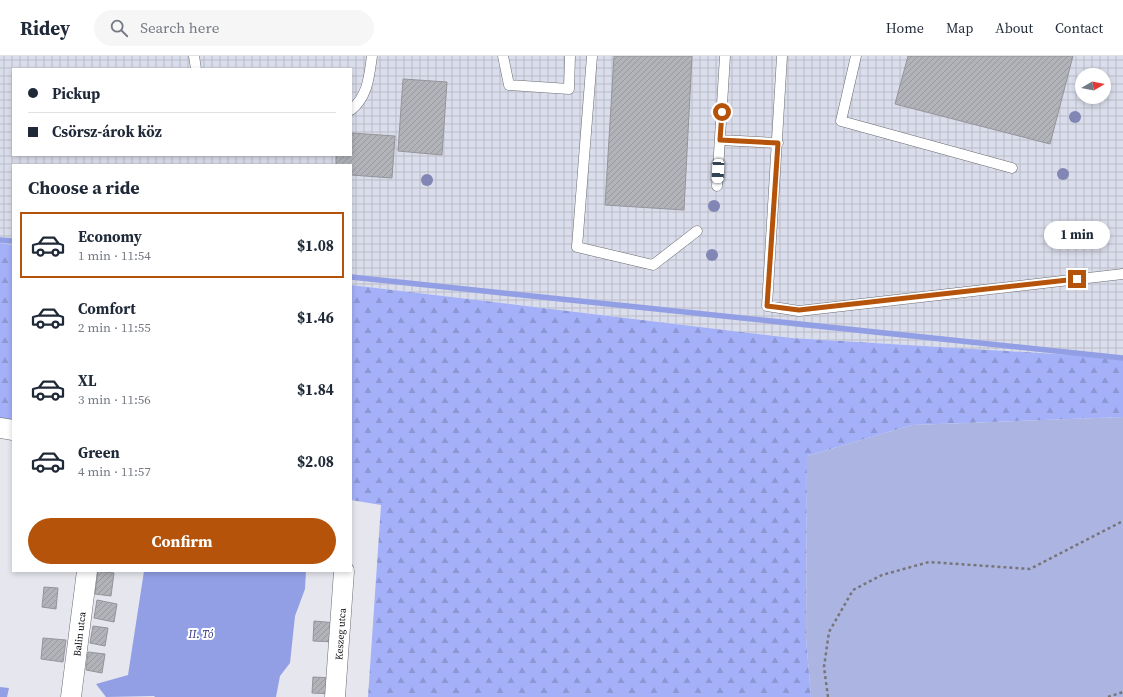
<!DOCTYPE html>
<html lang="en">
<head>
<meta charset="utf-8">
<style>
  :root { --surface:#fff; --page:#f6f6f7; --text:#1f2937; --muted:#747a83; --line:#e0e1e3; --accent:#b45309 }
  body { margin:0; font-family:"Source Serif 4",serif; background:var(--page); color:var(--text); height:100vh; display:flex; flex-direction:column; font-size:15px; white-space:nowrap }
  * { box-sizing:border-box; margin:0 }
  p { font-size:13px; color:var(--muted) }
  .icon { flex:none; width:22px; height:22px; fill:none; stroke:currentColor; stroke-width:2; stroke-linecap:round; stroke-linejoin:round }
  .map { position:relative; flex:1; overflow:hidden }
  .drawer { position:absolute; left:12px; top:108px; width:340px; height:408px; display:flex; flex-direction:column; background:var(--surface); border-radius:0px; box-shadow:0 2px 6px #0003 }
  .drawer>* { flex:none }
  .guide { position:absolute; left:12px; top:12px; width:340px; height:88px; border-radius:0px; box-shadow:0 2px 6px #0003; display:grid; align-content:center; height:88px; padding:0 16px; background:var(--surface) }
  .needle { width:26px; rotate:80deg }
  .tools { position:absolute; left:1075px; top:12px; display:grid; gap:8px }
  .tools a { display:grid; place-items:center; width:36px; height:36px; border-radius:50%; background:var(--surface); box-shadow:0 2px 6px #0003; font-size:20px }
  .end { position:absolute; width:18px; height:18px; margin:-9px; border:5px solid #b45309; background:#fff; box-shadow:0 0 0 2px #fff }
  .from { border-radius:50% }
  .bubble { position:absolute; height:28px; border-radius:14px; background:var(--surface); box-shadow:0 2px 6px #0003; font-size:13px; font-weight:700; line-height:28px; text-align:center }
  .car { position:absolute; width:12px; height:24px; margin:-12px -6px; border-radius:5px; box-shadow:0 0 3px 1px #0007; background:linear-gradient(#fff 24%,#345 0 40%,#fff 0 76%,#345 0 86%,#fff 0) }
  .guide b { display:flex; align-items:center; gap:14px; height:38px; font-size:15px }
  .guide b+b { border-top:1px solid var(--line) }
  .guide i { width:10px; height:10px; background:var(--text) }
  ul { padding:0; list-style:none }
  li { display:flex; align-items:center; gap:12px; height:66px; margin:0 8px 6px; padding:0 8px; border:2px solid transparent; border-radius:0px }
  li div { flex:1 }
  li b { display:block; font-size:15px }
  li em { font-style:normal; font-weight:700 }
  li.selected { border-color:var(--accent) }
  li>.icon { width:36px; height:36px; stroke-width:1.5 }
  h2 { padding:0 16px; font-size:18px; line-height:48px }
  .action { display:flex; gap:8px; margin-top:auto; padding:8px 16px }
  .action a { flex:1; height:46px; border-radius:24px; background:var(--accent); color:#fff; font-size:16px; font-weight:700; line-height:46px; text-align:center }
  header { display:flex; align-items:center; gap:24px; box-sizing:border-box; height:56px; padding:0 20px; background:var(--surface); border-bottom:1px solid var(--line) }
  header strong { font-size:19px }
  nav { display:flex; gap:22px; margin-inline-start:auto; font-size:14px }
  .search { width:280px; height:36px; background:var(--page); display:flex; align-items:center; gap:10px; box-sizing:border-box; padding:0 14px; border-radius:22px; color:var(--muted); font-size:15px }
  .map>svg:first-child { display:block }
  .industrial { fill:url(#industrial-grid); fill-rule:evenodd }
  .grass { fill:#acb5e1 }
  .forest { fill:url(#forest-firs) }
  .water { fill:#929fe5 }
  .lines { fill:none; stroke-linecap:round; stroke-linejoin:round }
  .stream { stroke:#929fe5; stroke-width:5.5 }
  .building { fill:url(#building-hatch); stroke:#94959b }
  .lane-casing { stroke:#6a6b71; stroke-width:11 }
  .street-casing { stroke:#6a6b71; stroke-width:21 }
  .path { stroke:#76767a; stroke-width:2.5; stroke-dasharray:3 3; stroke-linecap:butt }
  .lane { stroke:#fff; stroke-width:10 }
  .street { stroke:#fff; stroke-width:20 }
  .tree { fill:#8286b5 }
  .route { stroke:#b45309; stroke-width:5 }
  .labels { text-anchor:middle; stroke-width:4; stroke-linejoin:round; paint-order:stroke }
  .street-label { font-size:10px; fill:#0d0d0f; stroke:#fff }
  .water-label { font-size:11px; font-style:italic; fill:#2e3182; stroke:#fff }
</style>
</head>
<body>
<header>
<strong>Ridey</strong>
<div class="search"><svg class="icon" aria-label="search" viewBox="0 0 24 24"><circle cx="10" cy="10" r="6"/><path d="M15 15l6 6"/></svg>Search here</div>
<nav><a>Home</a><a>Map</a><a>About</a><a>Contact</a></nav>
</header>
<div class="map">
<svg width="1123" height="641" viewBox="0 0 1123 641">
  <defs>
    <pattern id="industrial-grid" width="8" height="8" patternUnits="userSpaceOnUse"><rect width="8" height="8" fill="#daddeb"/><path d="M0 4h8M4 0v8" fill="none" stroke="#babcc8"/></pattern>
    <pattern id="forest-firs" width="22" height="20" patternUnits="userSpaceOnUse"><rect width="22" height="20" fill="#a4b1f8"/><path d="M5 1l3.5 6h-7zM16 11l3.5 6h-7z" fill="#8c97d3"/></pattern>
    <pattern id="building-hatch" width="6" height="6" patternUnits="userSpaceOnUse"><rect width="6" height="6" fill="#b1b3b9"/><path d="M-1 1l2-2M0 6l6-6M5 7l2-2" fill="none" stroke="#97999e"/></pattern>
  </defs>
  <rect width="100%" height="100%" fill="#e6e7ee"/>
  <path class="industrial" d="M0,0h1123v302l-331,-20 -441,-53v-120h-338v80l-13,-2zM13,13h338v86h-338zM1082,19h22v22h-22z"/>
  <path class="grass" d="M1123,361v280h-312l-5,-59 1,-182 105,-31z"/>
  <path class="forest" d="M0,187l13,2v195l-13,-2z
    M351,229l441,53 331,20v59l-211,8 -105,31 -1,182 5,59h-443l13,-192 -30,-5z"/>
  <path class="water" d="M144,515h162l-1,18 -10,27 -5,47 -10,13 -4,21h-121l-1,-1 -48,1 -10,-13 32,-9z
    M0,631l9,1 -2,9h-7z"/>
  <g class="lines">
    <path class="stream" d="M0,184l13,1
      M351,221l772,81"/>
  </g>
  <path class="building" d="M614,0h78l-8,154 -79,-5z
    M908,0h165l-23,88 -155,-40z
    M403,23l44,3 -5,73 -44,-4z
    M351,77l44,3 -3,42 -41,-3v-10h-15v-10h15z
    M98,515l16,2 -3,23 -16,-2z
    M44,531l14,1 -2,21 -14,-2z
    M97,544l20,4 -3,18 -20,-4z
    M314,565l23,2 -1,19 -23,-1z
    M93,570l15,2 -3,18 -15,-3z
    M43,582l23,2 -3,22 -22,-3z
    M88,596l17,2 -3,19 -16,-3z
    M313,621l21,1 -1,16 -21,-1z"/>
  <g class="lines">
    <g class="lane-casing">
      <path id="lane" d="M194,0l2,13
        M503,0l6,29 60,4 1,-33
        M592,0l-15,191 76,18 44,-34
        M782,0l-15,250 32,5 324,-37
        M856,0l-15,65 171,47
        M351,54c17,-14 18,-33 21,-54
        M720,84l58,3
        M717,130l8,-130"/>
    </g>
    <g class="street-casing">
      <path id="street" d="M0,372l13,2
        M71,641l16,-126
        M335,641l9,-126"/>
    </g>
    <path class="path" d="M828,641l-4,-30 5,-35 24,-42 29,-15 47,-13 101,7 93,-48
      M1108,641l15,-5"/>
    <use href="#lane" class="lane"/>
    <use href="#street" class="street"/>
  </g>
  <g class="tree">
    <circle cx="1075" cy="61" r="6"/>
    <circle cx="1063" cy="118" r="6"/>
    <circle cx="427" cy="124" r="6"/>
    <circle cx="714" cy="150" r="6"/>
    <circle cx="712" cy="199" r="6"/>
  </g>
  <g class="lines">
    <path class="route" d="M722,56l-2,28 58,3 -11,163 32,4 278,-31"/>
  </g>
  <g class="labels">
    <g class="street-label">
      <text transform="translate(79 578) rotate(-83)" y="4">Balin utca</text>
      <text transform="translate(340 578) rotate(-86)" y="4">Keszeg utca</text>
    </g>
    <g class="water-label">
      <text x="201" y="582">II. Tó</text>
    </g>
  </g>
</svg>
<div class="tools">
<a><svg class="needle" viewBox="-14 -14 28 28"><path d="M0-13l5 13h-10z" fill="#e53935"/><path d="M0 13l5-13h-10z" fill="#747a83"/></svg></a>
</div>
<i class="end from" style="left:722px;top:56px"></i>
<i class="end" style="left:1077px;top:223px"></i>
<div class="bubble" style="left:1044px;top:165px;width:66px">1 min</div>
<i class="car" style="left:718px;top:115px;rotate:183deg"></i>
<div class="guide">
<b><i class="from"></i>Pickup</b>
<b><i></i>Csörsz-árok köz</b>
</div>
<section class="drawer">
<h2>Choose a ride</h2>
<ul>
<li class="selected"><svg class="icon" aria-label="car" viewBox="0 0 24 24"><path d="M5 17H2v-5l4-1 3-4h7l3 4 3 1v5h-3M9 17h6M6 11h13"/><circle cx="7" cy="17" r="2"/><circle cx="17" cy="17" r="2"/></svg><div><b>Economy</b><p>1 min · 11:54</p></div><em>$1.08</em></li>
<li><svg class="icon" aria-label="car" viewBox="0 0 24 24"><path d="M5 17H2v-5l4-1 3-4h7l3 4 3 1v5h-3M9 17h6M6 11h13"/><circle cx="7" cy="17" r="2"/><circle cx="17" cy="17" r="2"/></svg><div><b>Comfort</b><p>2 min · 11:55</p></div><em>$1.46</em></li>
<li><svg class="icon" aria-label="car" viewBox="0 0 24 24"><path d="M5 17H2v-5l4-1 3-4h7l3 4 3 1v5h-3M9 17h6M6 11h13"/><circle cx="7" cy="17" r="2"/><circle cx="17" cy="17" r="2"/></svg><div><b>XL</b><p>3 min · 11:56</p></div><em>$1.84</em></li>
<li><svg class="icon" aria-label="car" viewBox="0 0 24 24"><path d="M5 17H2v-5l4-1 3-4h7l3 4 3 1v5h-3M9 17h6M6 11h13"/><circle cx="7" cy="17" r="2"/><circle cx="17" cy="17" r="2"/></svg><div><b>Green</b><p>4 min · 11:57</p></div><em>$2.08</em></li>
</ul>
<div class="action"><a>Confirm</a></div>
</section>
</div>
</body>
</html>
